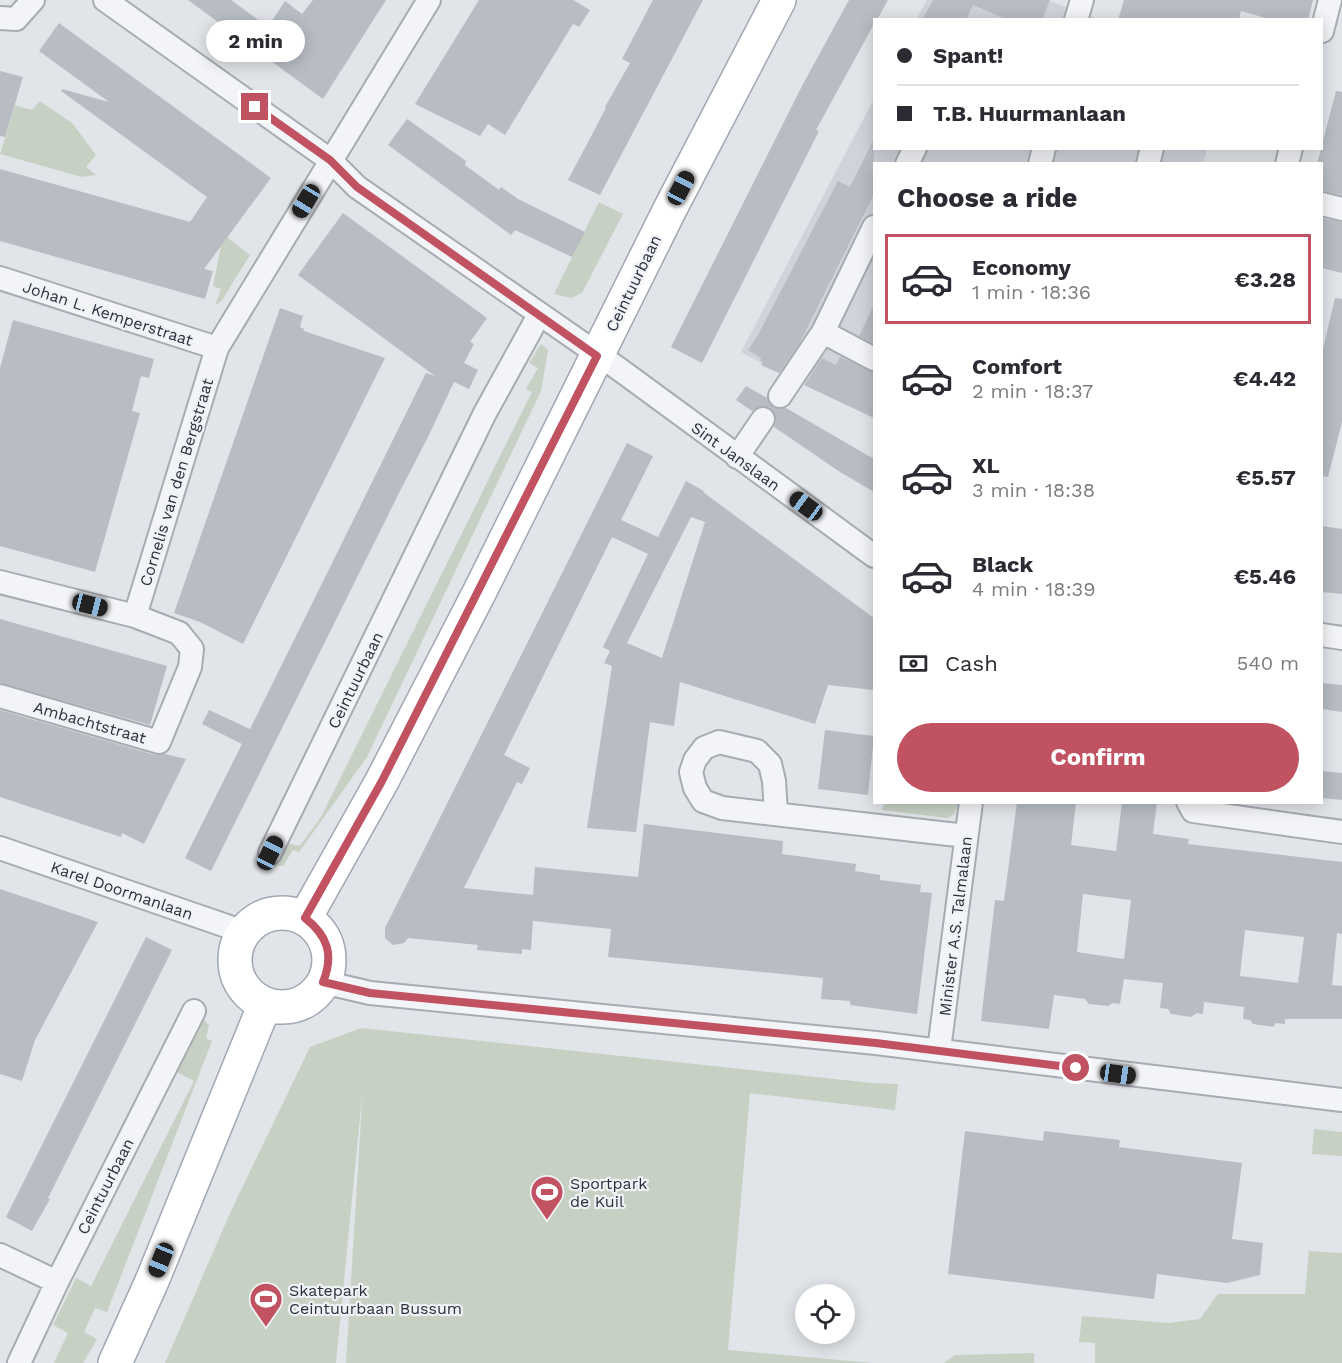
<!DOCTYPE html>
<html lang="en">
<head>
<meta charset="utf-8">
<style>
  :root { --surface:#fff; --page:#f2f2f3; --text:#2b2b33; --muted:#7c7c81; --line:#e1e1e2; --accent:#c15262 }
  body { margin:0; font-family:"Work Sans",sans-serif; background:var(--page); color:var(--text); height:100vh; display:flex; flex-direction:column; font-size:22px; white-space:nowrap }
  * { box-sizing:border-box; margin:0 }
  p { font-size:20px; color:var(--muted) }
  .icon { flex:none; width:33px; height:33px; fill:none; stroke:currentColor; stroke-width:2; stroke-linecap:round; stroke-linejoin:round }
  .map { position:relative; flex:1; overflow:hidden }
  .details { position:absolute; left:873px; top:162px; width:450px; height:642px; display:flex; flex-direction:column; background:var(--surface); border-radius:0px; box-shadow:0 3px 15px #0003 }
  .details>* { flex:none }
  .top-card { position:absolute; left:873px; top:18px; width:450px; height:132px; border-radius:0px; box-shadow:0 3px 15px #0003; display:grid; align-content:center; height:132px; padding:0 24px; background:var(--surface) }
  .fabs { position:absolute; left:795px; top:1284px; display:grid; gap:12px }
  .fabs a { display:grid; place-items:center; width:60px; height:60px; border-radius:50%; background:var(--surface); box-shadow:0 3px 15px #0003; font-size:30px }
  .end { position:absolute; width:27px; height:27px; margin:-14px; border:8px solid #c15262; background:#fff; box-shadow:0 0 0 3px #fff }
  .from { border-radius:50% }
  .bubble { position:absolute; height:42px; border-radius:21px; background:var(--surface); box-shadow:0 3px 15px #0003; font-size:20px; font-weight:700; line-height:42px; text-align:center }
  .car { position:absolute; width:18px; height:36px; margin:-18px -9px; border-radius:8px; box-shadow:0 0 4px 2px #0007; background:linear-gradient(#222 24%,#8ab4d8 0 40%,#222 0 76%,#8ab4d8 0 86%,#222 0) }
  .top-card b { display:flex; align-items:center; gap:21px; height:57px; font-size:22px }
  .top-card b+b { border-top:2px solid var(--line) }
  .top-card i { width:15px; height:15px; background:var(--text) }
  ul { padding:0; list-style:none }
  li { display:flex; align-items:center; gap:18px; height:90px; margin:0 12px 9px; padding:0 12px; border:3px solid transparent; border-radius:0px }
  li div { flex:1 }
  li b { display:block; font-size:22px }
  li em { font-style:normal; font-weight:700 }
  li.selected { border-color:var(--accent) }
  li>.icon { width:54px; height:54px; stroke-width:1.5 }
  h2 { padding:0 24px; font-size:27px; line-height:72px }
  .pay { display:flex; align-items:center; gap:15px; height:66px; padding:0 24px; font-size:22px }
  .pay p { margin-inline-start:auto }
  .primary-button { display:flex; gap:12px; margin-top:auto; padding:12px 24px }
  .primary-button a { flex:1; height:69px; border-radius:36px; background:var(--accent); color:#fff; font-size:24px; font-weight:700; line-height:69px; text-align:center }
  .map>svg:first-child { display:block }
  .built { fill:#cfd3da }
  .green { fill:#c6d1c3 }
  .building { fill:#b8bdc4; fill-rule:evenodd }
  .lines { fill:none; stroke-linecap:round; stroke-linejoin:round }
  .minor-casing { stroke:#a7abb2; stroke-width:26 }
  .primary-casing { stroke:#a1a8b3; stroke-width:36 }
  .minor { stroke:#f3f4f7; stroke-width:22 }
  .primary { stroke:#fff; stroke-width:33 }
  .route { stroke:#c15262; stroke-width:8 }
  .labels { text-anchor:middle; stroke-width:4.5; stroke-linejoin:round; paint-order:stroke }
  .street-label { font-size:16px; fill:#2b323e; stroke:#f0f2f6 }
  .poi-label { font-size:16px; fill:#2b323e; stroke:#f0f2f6; text-anchor:start }
</style>
</head>
<body>
<div class="map">
<svg width="1342" height="1363" viewBox="0 0 1342 1363">
  <rect width="100%" height="100%" fill="#e1e4e8"/>
  <path class="built" d="M927,0h120l51,19 -182,1z
    M874,99v49l333,1 -4,15h-329v241l-81,-39 -9,9 -43,-23z"/>
  <path class="green" d="M40,101l33,23 23,31 -10,12 10,8 -14,2 -82,-23 15,-49 17,5z
    M599,202l24,12 -41,79 -11,5 -17,-4z
    M227,237l23,18 -28,45 -7,6 6,-17 -8,-3 8,-40z
    M541,344l7,6 -7,41 -174,366 -68,95 -6,-2 -10,16h-11l15,-23 13,3 21,-29 211,-425 -6,-3 12,-21 -9,-5z
    M884,803v-1l75,1 -5,11 -7,4 -65,-8z
    M199,1015l10,10 -3,13 6,3 -105,271 -12,-4 -11,24 13,7 -14,24h-29l14,-30 -15,-8 23,-47 15,8 103,-205 -22,-11z
    M361,1028l511,55 26,1 -3,26 -145,-17 -22,257 145,13h-527l17,-277 -27,277h-171l66,-152 79,-164z
    M1314,1129l28,3v24l-30,-2z
    M1309,1251l33,2v110h-247v-20l-16,-1 3,-26 87,7 31,-4 18,-25h87z
    M1034,1353v10h-90l11,-8z"/>
  <path class="building" d="M188,0h43l37,27 17,-26 17,13 11,-14h73l-63,99z
    M479,0h94l17,10 -11,17 -6,-3 -68,111 -17,-11 -8,12 -65,-32z
    M653,0h50l-103,195 -32,-15 38,-72 -1,-1 25,-44 -8,-4z
    M849,0h39l-11,20h-3v4l-58,106 3,1 -117,232 -31,-16 132,-263z
    M933,0h117l-8,20h-34l-35,-15 -7,15h-44z
    M1124,0h189l-5,20h-35l-32,-9 -2,9h-121z
    M59,23l212,155 -67,91 9,2 -8,28 -205,-58v-72l190,53 17,-25 -146,-106 1,-2 47,13 -70,-51z
    M0,71l23,6 -18,60 -5,-1z
    M1336,91l6,1v103l-20,-4v-27h-5z
    M407,119l59,42 -1,4 34,25 2,-3 17,12 67,33 -13,25 -57,-27 -4,5 -123,-90z
    M874,139v55l-76,152 -19,27 -18,-8 2,-3 -3,-1 1,-3 -13,-8 11,-17 79,-152 12,6z
    M343,213l144,105 -17,24 4,2 -10,19 14,7 -9,19 -15,-7 -2,4 -23,49 -29,56 -189,380 -26,-13 57,-114 -40,-20 7,-14 41,19 176,-356 9,3 -137,-101z
    M1322,218l20,4v51l-20,-5z
    M1335,298l7,1v123l-14,55 -6,-1v-123z
    M874,305v39l-15,-8z
    M280,308l23,8 -3,11 4,2v2l81,27 -142,286 -43,-22 -26,-9z
    M13,320l141,39 -5,19 -8,-2 -9,35 8,2 -45,159 -95,-26v-178z
    M840,357l34,15v46l-70,-33 18,-27 14,7z
    M746,386l21,12 6,9 7,2 6,-1 88,51v33l-34,-20 -66,-45 2,-6 -1,-7 -5,-6 -7,-2 -5,1 -6,4 -16,-11z
    M627,443l26,13 -32,64 37,17 28,-56 18,10 -1,1 171,126v72l-46,-5 -13,39 -135,-42 -6,44 -24,-4 -14,110 -49,-4 25,-162 -8,-3 6,-12 -7,-4 45,-93 -36,-17 -108,218 26,13 -8,16 -5,-2 -53,106 69,7 2,-28 103,10 6,-53 139,17 -1,13 74,10 -1,7 25,4v5l41,5 -1,7 12,1 -15,121 -67,-9v-4l-29,-2 2,-21 -215,-21 3,-28 -78,-8 -2,29 -9,-1v5l-45,-4 1,-5 -70,-7 -4,5 -11,2 -8,-7v-10zM691,517l14,5 -43,136 -35,-15z
    M1322,526l20,3v65l-20,-2z
    M0,619l167,47 -17,59 -150,-42z
    M1322,683l20,2v27l-20,-3z
    M0,710l155,45 10,-1 21,5 -42,85 -22,-11 -1,4 -121,-40z
    M825,730l49,6 -6,59 -50,-6z
    M1322,771l20,2v27l-20,-2z
    M1017,802h59l-5,43 45,6 6,-49h35l-4,32 36,5 -1,5 154,18v72l-5,-1 -5,52 10,1v33h-57v5l-9,-1 -3,4 -20,-3 -3,-4 -7,-1 1,-12 -40,-5 -1,12 -6,-1 -6,4 -20,-3 -3,-5 -8,-1 3,-25 -39,-4 -4,25 -7,-1 -5,3 -19,-2 -4,-5 -31,-4 -5,34 -68,-8 14,-121 9,1zM1083,894l48,6 -7,59 -47,-7zM1245,930l59,7 -6,46 -58,-7z
    M0,889l98,33 -63,118 -13,41 -22,-7z
    M146,937l26,13 -124,248 2,1 -18,32 -26,-14z
    M965,1131l78,10 1,-10 76,9 -1,7 123,16 -10,76 31,4 -3,32 -33,8 -70,-9 -3,25 -206,-25z"/>
  <g class="lines">
    <g class="minor-casing">
      <path id="minor" d="M105,0l225,160 27,27 262,182 255,187
        M0,18l16,1 17,-19
        M1076,20l6,-20
        M1322,31l8,-31
        M907,164l8,-16
        M1040,164l4,-16
        M1148,164l4,-16
        M1287,164l4,-16
        M1322,204l20,5
        M0,278l217,70
        M823,332l51,27
        M780,396l43,-64 51,-105
        M737,457l26,-38
        M0,582l135,34 44,17 13,16 -2,18 -31,75 -159,-46
        M135,616l82,-268 212,-348
        M1322,635l20,3
        M1188,802l5,9 149,21
        M776,813l-2,-32 -4,-17 -13,-13 -38,-9 -15,6 -9,12 -4,12 4,16 8,13 19,7 244,28
        M0,848l244,84
        M270,853l215,-440 54,-98
        M323,982l47,11 506,50 466,57
        M939,1050l32,-248
        M0,1255l57,27
        M19,1363l38,-81 137,-271"/>
    </g>
    <g class="primary-casing">
      <path id="primary" d="M235 960a47 47 0 1 1 94 0a47 47 0 1 1-94 0Z
        M305,918l77,-137 97,-188 191,-384 109,-209
        M115,1363l37,-82 113,-277"/>
    </g>
    <use href="#minor" class="minor"/>
    <use href="#primary" class="primary"/>
  </g>
  <g class="lines">
    <path class="route" d="M255,107l75,53 27,27 240,169 -215,425 -77,137c23,18 29,37 18,64l47,11 506,50 200,25"/>
  </g>
  <defs>
    <g id="stadium-pin" transform="scale(1.725)"><path d="M0 17L-7.5 6A9.5 9.5 0 1 1 7.5 6Z" fill="#c15262" stroke="#f0f2f6"/><path d="M0-5a6.5 5 0 1 0 0 10a6.5 5 0 1 0 0-10ZM-3.5-1.8h7v3.6h-7Z" fill="#fff"/></g>
  </defs>
  <g fill-rule="evenodd">
    <use href="#stadium-pin" x="547" y="1192"/>
    <use href="#stadium-pin" x="266" y="1299"/>
  </g>
  <g class="labels">
    <g class="street-label">
      <text transform="translate(633 283) rotate(-64)" y="6">Ceintuurbaan</text>
      <text transform="translate(108 313) rotate(18)" y="6">Johan L. Kemperstraat</text>
      <text transform="translate(736 456) rotate(36)" y="6">Sint Janslaan</text>
      <text transform="translate(176 482) rotate(-73)" y="6">Cornelis van den Bergstraat</text>
      <text transform="translate(355 680) rotate(-64)" y="6">Ceintuurbaan</text>
      <text transform="translate(90 722) rotate(16)" y="6">Ambachtstraat</text>
      <text transform="translate(122 890) rotate(19)" y="6">Karel Doormanlaan</text>
      <text transform="translate(955 926) rotate(-83)" y="6">Minister A.S. Talmalaan</text>
      <text transform="translate(105 1186) rotate(-63)" y="6">Ceintuurbaan</text>
    </g>
    <g class="poi-label">
      <text x="570" y="1189">Sportpark<tspan x="570" dy="18">de Kuil</tspan></text>
      <text x="289" y="1296">Skatepark<tspan x="289" dy="18">Ceintuurbaan Bussum</tspan></text>
    </g>
  </g>
</svg>
<div class="fabs">
<a><svg class="icon" aria-label="locate" viewBox="0 0 24 24"><circle cx="12" cy="12" r="6"/><path d="M12 2v4M12 18v4M2 12h4M18 12h4"/></svg></a>
</div>
<i class="end from" style="left:1076px;top:1068px"></i>
<i class="end" style="left:255px;top:107px"></i>
<div class="bubble" style="left:206px;top:20px;width:99px">2 min</div>
<i class="car" style="left:681px;top:188px;rotate:28deg"></i>
<i class="car" style="left:306px;top:201px;rotate:211deg"></i>
<i class="car" style="left:806px;top:506px;rotate:306deg"></i>
<i class="car" style="left:90px;top:605px;rotate:104deg"></i>
<i class="car" style="left:270px;top:853px;rotate:26deg"></i>
<i class="car" style="left:1118px;top:1074px;rotate:98deg"></i>
<i class="car" style="left:161px;top:1260px;rotate:202deg"></i>
<div class="top-card">
<b><i class="from"></i>Spant!</b>
<b><i></i>T.B. Huurmanlaan</b>
</div>
<section class="details">
<h2>Choose a ride</h2>
<ul>
<li class="selected"><svg class="icon" aria-label="car" viewBox="0 0 24 24"><path d="M5 17H2v-5l4-1 3-4h7l3 4 3 1v5h-3M9 17h6M6 11h13"/><circle cx="7" cy="17" r="2"/><circle cx="17" cy="17" r="2"/></svg><div><b>Economy</b><p>1 min · 18:36</p></div><em>€3.28</em></li>
<li><svg class="icon" aria-label="car" viewBox="0 0 24 24"><path d="M5 17H2v-5l4-1 3-4h7l3 4 3 1v5h-3M9 17h6M6 11h13"/><circle cx="7" cy="17" r="2"/><circle cx="17" cy="17" r="2"/></svg><div><b>Comfort</b><p>2 min · 18:37</p></div><em>€4.42</em></li>
<li><svg class="icon" aria-label="car" viewBox="0 0 24 24"><path d="M5 17H2v-5l4-1 3-4h7l3 4 3 1v5h-3M9 17h6M6 11h13"/><circle cx="7" cy="17" r="2"/><circle cx="17" cy="17" r="2"/></svg><div><b>XL</b><p>3 min · 18:38</p></div><em>€5.57</em></li>
<li><svg class="icon" aria-label="car" viewBox="0 0 24 24"><path d="M5 17H2v-5l4-1 3-4h7l3 4 3 1v5h-3M9 17h6M6 11h13"/><circle cx="7" cy="17" r="2"/><circle cx="17" cy="17" r="2"/></svg><div><b>Black</b><p>4 min · 18:39</p></div><em>€5.46</em></li>
</ul>
<div class="pay"><svg class="icon" aria-label="cash" viewBox="0 0 24 24"><path d="M3 7h18v10H3z"/><circle cx="12" cy="12" r="2"/></svg>Cash<p>540 m</p></div>
<div class="primary-button"><a>Confirm</a></div>
</section>
</div>
</body>
</html>
